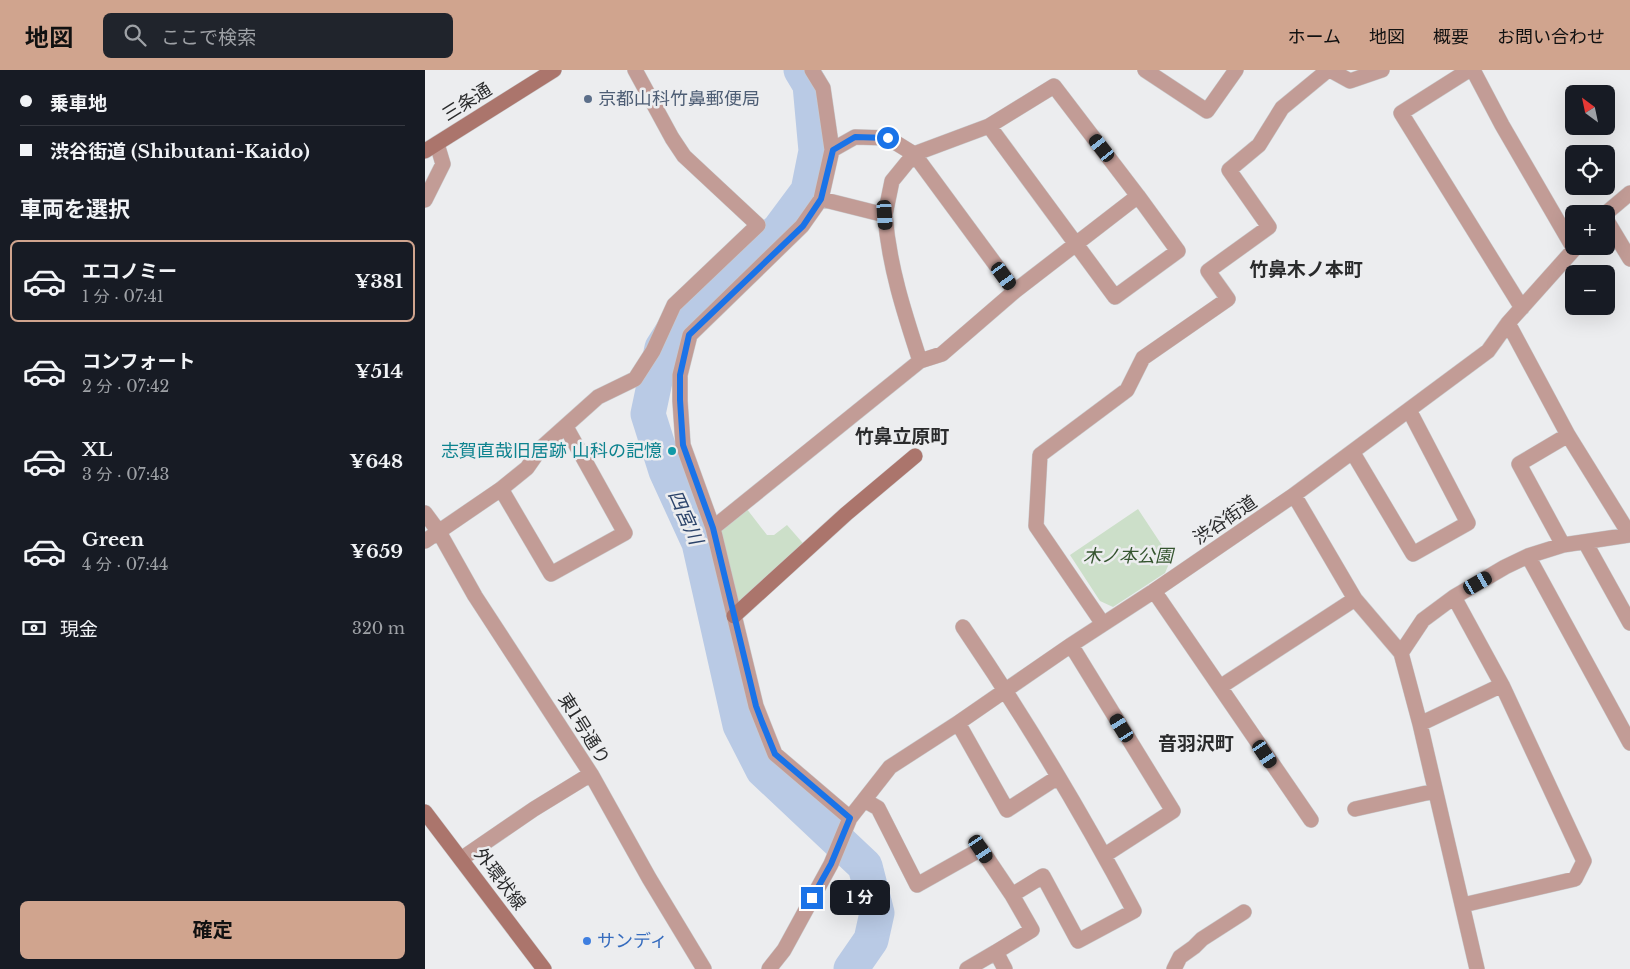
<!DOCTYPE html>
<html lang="ja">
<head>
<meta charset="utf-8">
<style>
  :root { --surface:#171b24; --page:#20242c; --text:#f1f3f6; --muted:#9ea1a6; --line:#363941; --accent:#d0a48e }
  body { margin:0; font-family:"Libre Baskerville","Noto Sans JP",serif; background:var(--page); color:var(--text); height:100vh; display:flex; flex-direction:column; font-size:19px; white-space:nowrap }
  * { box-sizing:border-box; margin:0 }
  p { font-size:16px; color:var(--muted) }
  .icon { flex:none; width:28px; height:28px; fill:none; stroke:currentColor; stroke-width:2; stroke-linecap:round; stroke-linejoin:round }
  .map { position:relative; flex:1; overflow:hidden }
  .details { display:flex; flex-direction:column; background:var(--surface); width:425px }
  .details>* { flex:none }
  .top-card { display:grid; align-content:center; height:110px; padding:0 20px; background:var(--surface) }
  .needle { width:32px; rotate:327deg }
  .tools { position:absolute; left:1140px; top:15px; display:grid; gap:10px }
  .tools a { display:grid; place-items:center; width:50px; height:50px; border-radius:8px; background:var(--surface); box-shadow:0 5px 20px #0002; font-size:25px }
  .end { position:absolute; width:22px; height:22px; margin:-11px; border:6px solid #1a73e8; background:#fff; box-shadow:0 0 0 2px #fff }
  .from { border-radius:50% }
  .bubble { position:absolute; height:35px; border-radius:8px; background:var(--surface); box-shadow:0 5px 20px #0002; font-size:16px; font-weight:700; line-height:35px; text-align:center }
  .car { position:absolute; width:15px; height:30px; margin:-15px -8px; border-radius:6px; box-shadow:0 0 4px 1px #0007; background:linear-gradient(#222 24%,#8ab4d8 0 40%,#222 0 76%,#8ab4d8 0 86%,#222 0) }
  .top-card b { display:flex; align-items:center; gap:18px; height:48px; font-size:19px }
  .top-card b+b { border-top:1px solid var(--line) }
  .top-card i { width:12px; height:12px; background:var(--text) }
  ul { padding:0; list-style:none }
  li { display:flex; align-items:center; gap:15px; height:82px; margin:0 10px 8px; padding:0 10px; border:2px solid transparent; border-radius:8px }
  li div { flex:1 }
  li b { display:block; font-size:19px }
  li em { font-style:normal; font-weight:700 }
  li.current { border-color:var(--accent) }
  li>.icon { width:45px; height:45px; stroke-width:1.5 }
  h2 { padding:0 20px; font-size:22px; line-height:60px }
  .pay { display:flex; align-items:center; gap:12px; height:55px; padding:0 20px; font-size:19px }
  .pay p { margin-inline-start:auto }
  .cta { display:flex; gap:10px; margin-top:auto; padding:10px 20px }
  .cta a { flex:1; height:58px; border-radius:8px; background:var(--accent); color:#111; font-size:20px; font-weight:700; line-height:58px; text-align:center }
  header { display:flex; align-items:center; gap:30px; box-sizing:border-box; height:70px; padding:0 25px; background:var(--accent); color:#111 }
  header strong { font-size:24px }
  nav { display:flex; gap:28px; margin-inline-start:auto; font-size:18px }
  .search { width:350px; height:45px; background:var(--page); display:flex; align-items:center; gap:12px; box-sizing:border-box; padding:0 18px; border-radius:8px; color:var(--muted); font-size:19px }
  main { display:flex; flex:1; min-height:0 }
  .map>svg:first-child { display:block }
  .green { fill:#ccdfc9 }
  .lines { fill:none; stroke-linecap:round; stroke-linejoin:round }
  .river { stroke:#b9cae5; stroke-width:35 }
  .street-casing { stroke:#c9cacc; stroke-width:16 }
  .secondary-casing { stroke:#c9cacc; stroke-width:16 }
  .street { stroke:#c29c96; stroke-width:15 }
  .secondary { stroke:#ab756c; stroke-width:15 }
  .route { stroke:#1a73e8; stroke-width:6 }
  .service-dot { fill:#5c6f8a; stroke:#ecedef; stroke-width:2 }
  .culture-dot { fill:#0f9aa8; stroke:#ecedef; stroke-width:2 }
  .shop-dot { fill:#3f7fe0; stroke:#ecedef; stroke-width:2 }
  .labels { text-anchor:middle; stroke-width:5; stroke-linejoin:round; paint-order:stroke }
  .service-label { font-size:18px; fill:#4e5e75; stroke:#ecedef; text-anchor:start }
  .street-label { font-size:18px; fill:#2a2b2c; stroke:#ecedef }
  .culture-label { font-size:18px; fill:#0d838f; stroke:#ecedef; text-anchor:end }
  .park-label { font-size:18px; font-style:italic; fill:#35552f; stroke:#ecedef }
  .shop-label { font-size:18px; fill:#366cbe; stroke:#ecedef; text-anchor:start }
  .neighbourhood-label { font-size:19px; font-weight:bold; fill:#2a2b2c; stroke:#ecedef }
  .water-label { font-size:19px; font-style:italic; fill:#2b436a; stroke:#ecedef }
</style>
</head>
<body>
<header>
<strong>地図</strong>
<div class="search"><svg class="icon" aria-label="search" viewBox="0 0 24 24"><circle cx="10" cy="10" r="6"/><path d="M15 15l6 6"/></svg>ここで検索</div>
<nav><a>ホーム</a><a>地図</a><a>概要</a><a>お問い合わせ</a></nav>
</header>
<main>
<section class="details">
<div class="top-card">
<b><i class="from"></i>乗車地</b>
<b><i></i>渋谷街道 (Shibutani-Kaido)</b>
</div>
<h2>車両を選択</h2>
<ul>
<li class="current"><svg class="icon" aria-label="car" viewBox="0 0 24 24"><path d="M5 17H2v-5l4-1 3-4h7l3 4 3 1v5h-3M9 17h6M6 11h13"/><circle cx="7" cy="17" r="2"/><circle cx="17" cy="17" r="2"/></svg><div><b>エコノミー</b><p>1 分 · 07:41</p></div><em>¥381</em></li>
<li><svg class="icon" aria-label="car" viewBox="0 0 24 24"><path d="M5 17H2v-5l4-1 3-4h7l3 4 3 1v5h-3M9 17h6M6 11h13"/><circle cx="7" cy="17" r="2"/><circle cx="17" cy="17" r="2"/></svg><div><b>コンフォート</b><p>2 分 · 07:42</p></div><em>¥514</em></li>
<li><svg class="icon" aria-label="car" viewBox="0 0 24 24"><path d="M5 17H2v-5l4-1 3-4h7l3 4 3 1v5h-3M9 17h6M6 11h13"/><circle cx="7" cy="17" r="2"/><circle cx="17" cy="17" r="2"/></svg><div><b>XL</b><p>3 分 · 07:43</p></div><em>¥648</em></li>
<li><svg class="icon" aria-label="car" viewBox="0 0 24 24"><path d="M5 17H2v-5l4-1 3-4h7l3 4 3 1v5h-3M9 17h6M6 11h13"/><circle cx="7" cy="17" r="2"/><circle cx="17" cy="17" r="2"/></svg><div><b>Green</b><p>4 分 · 07:44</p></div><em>¥659</em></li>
</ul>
<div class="pay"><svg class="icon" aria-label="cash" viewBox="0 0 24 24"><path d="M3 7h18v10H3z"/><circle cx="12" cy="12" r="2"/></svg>現金<p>320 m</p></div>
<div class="cta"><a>確定</a></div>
</section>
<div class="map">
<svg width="1205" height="899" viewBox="0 0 1205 899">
  <rect width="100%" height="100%" fill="#ecedef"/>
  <path class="green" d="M318,434l24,31h7l13,-10 21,24 -74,67 -21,-88z
    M713,439l33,50 -6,14 -52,34 -13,-6 -30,-46z"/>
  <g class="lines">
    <path class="river" d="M376,0l9,15 6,66 -8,40 -29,39 -94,82 -23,36 -14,66 18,57 33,72 41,182 23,45 102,96 12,47 -6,27 -20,29"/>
    <g class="street-casing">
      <path id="street" d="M387,0l11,18 9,62 -11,49 -19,27 -112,109 -10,40v26l3,44 30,83 43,178 19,48 75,64
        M720,0l62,41 29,-41
        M905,0l20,11 32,-11
        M1044,0l-68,43 121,195
        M1048,0l29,55 72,124
        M564,56l126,171 63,-46 -40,-55
        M407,80l23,-13 33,1 26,16 101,137
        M0,130l18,-36 -6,-20
        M1180,144l25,-21
        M460,145c4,51 19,97 35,146
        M1181,149l24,40
        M1083,253l60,112 62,100
        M928,383l60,101 55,-31 -59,-113
        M76,419l50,85 74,-41 -59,-106
        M869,425l61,104 46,54 19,71 57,245
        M0,443l14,19 36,64 116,178 58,104 55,91
        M288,458l207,-167 22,-7 73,-63 123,-95 -84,-110 -65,40 -75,28 -22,27 -7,34 -64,-16
        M0,471l76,-52 26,-21 14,-20 57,-51 37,-18 18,-28 21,-46 84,-80 -74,-69 -12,-18 -37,-68
        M1160,472l45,81
        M1138,475l-44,-81 49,-29
        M1103,486l102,187
        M729,521l157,229
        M1029,527l48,88 82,176 -9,18 -112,26
        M678,554l-67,-98 4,-71 87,-65 16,-32 85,-59 -20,-28 61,-44 -40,-57 30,-25 23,-37 46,-38
        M538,557c62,91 119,186 171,284l-56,30 -35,-65 -31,19
        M646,575l102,166 -68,44
        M976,583l22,-33 31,-23 51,-30 23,-11 35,-11 67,-10
        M795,617l135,-88
        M533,653l49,87 51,-33
        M995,654l82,-39
        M439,730l14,8 39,77 64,-36 31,46 20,35 -36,22 9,17
        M930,739l80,-18
        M36,789l73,-50 57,-35
        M344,899l15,-19 47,-86 19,-46 40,-51 68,-44 113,-78 83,-54 140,-96 194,-144 20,-28 69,-77
        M542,899l29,-17
        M749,899l6,-12 14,-10 8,-8 42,-27"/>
    </g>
    <g class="secondary-casing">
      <path id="secondary" d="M0,81l129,-81
        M309,546l112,-102 69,-58
        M0,742l119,157"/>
    </g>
    <use href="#street" class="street"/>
    <use href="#secondary" class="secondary"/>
  </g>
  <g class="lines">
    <path class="route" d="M387,828l19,-34 19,-46 -75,-64 -13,-32 -6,-16 -43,-178 -30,-83 -3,-45v-25l9,-40 114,-109 18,-27 12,-49 22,-13 33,1"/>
  </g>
  <circle class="service-dot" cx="163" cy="29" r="5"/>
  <circle class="culture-dot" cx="247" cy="381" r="5"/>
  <circle class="shop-dot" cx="162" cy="871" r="5"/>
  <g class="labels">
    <g class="service-label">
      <text x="173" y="35">京都山科竹鼻郵便局</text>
    </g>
    <g class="street-label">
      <text transform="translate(42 32) rotate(-32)" y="6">三条通</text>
      <text transform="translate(800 450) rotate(-34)" y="6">渋谷街道</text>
      <text transform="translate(159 659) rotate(58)" y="6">東1号通り</text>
      <text transform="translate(75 809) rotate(53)" y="6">外環状線</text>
    </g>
    <g class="culture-label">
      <text x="237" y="387">志賀直哉旧居跡 山科の記憶</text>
    </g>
    <g class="park-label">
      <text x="703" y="492">木ノ本公園</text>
    </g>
    <g class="shop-label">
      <text x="172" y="877">サンディ</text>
    </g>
    <g class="neighbourhood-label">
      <text x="881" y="206">竹鼻木ノ本町</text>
      <text x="477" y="373">竹鼻立原町</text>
      <text x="771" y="680">音羽沢町</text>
    </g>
    <g class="water-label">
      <text transform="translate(261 447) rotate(66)" y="7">四宮川</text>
    </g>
  </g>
</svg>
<div class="tools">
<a><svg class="needle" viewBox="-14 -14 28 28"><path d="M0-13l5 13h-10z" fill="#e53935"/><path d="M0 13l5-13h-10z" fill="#9ea1a6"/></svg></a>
<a><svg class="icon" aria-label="locate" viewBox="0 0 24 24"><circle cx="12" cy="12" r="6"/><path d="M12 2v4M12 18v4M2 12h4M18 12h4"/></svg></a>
<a>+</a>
<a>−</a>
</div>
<i class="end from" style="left:463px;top:68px"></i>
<i class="end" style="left:387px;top:828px"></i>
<div class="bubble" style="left:405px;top:810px;width:60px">1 分</div>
<i class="car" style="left:677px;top:78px;rotate:322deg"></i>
<i class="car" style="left:460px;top:145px;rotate:176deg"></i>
<i class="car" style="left:579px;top:206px;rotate:144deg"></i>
<i class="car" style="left:1053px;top:513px;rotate:60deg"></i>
<i class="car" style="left:697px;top:658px;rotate:328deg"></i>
<i class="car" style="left:840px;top:684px;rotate:146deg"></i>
<i class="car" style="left:556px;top:779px;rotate:146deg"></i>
</div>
</main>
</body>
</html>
